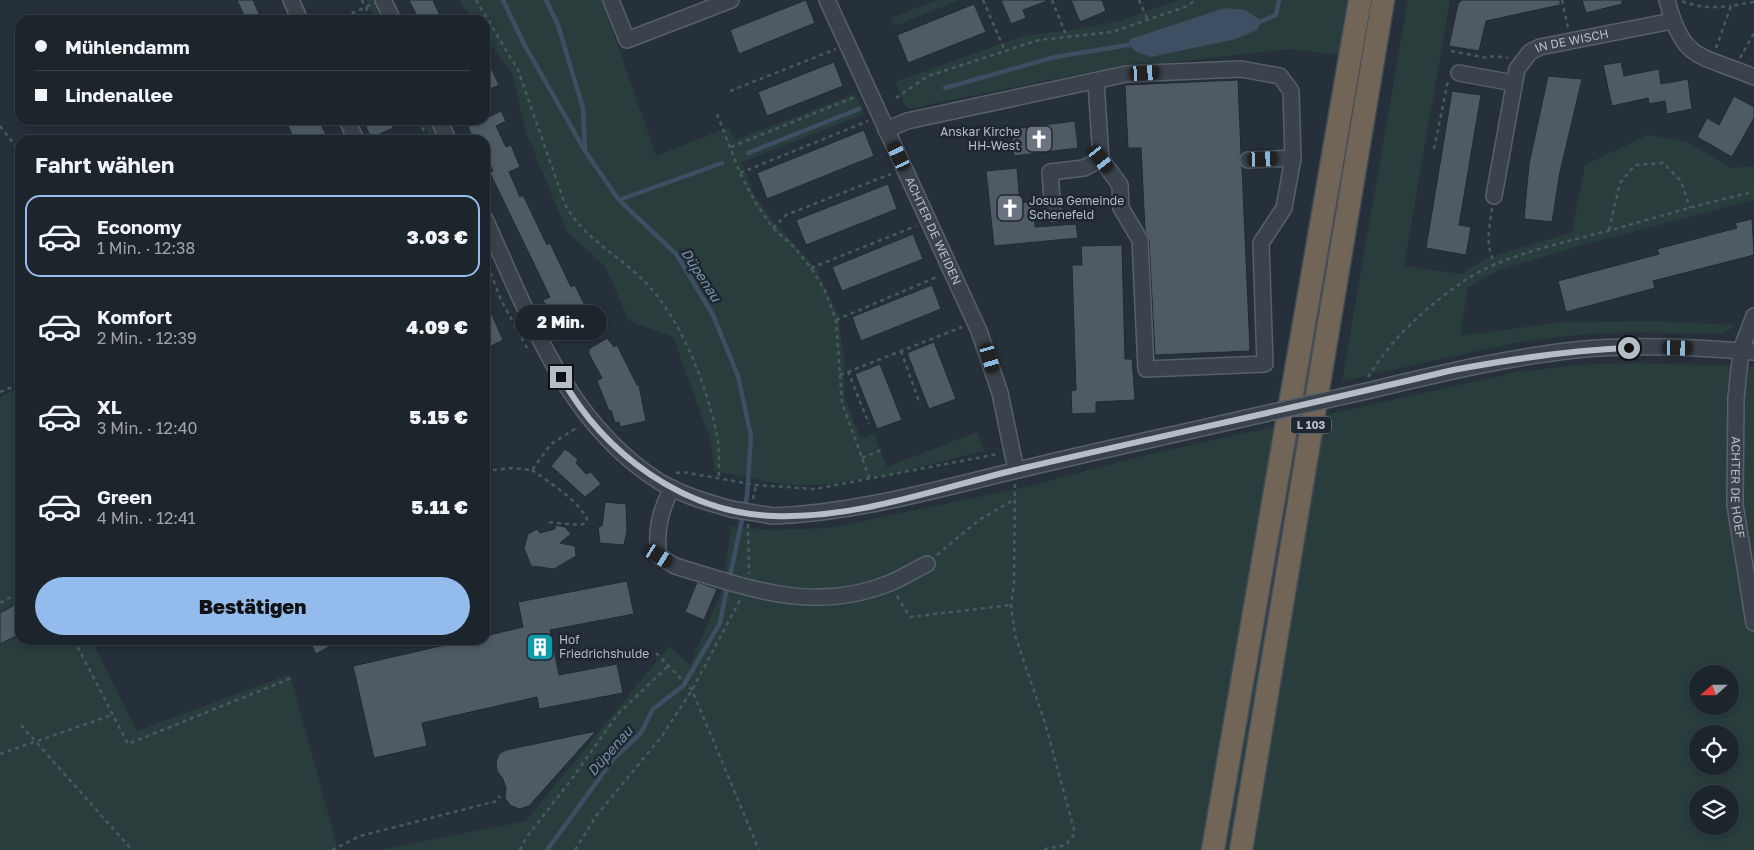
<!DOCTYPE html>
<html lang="de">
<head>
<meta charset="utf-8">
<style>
  :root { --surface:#1c242c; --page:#252c34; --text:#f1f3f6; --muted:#a0a4a9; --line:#3a4148; --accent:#93bced }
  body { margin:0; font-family:"Golos Text",sans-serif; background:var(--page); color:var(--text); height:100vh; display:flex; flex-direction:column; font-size:19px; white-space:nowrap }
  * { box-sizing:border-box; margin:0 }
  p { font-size:16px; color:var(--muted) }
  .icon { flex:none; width:28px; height:28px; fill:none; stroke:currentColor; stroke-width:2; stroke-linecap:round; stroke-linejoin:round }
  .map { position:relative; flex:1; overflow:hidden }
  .details { position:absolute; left:15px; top:135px; width:475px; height:510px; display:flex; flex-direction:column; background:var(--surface); border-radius:15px; box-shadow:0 2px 8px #0003,0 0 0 1px var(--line) }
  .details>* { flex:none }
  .guide { position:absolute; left:15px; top:15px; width:475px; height:110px; border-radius:15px; box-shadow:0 2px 8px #0003,0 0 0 1px var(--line); display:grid; align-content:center; height:110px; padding:0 20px; background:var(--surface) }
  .needle { width:32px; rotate:249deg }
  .buttons { position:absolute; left:1689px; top:665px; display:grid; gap:10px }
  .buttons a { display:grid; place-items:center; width:50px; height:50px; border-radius:50%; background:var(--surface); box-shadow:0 2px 8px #0003,0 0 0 1px var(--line); font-size:25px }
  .end { position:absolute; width:22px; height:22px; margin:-11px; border:6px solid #b5bdc6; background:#111; box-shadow:0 0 0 2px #111 }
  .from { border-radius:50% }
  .bubble { position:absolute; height:35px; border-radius:18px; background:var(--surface); box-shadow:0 2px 8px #0003,0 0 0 1px var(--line); font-size:16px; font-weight:800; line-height:35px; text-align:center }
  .car { position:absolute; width:15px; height:30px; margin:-15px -8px; border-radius:6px; box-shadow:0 0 4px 1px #0007; background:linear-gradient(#222 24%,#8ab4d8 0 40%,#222 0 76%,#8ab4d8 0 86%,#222 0) }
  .guide b { display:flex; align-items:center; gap:18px; height:48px; font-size:19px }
  .guide b+b { border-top:1px solid var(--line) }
  .guide i { width:12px; height:12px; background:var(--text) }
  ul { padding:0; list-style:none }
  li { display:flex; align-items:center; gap:15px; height:82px; margin:0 10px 8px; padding:0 10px; border:2px solid transparent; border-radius:15px }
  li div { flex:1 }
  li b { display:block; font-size:19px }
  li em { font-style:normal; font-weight:800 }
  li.selected { border-color:var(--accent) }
  li>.icon { width:45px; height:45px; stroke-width:1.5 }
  h2 { padding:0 20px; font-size:22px; line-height:60px }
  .primary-button { display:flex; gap:10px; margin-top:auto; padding:10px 20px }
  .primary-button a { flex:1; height:58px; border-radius:30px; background:var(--accent); color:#111; font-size:20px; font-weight:800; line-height:58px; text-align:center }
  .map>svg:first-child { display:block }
  .green { fill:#293d3d; fill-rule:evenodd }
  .water { fill:#3d4f62 }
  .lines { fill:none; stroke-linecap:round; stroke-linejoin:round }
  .stream { stroke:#3d4f62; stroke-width:4.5 }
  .building { fill:#4e5b65; stroke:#212932 }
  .minor-casing { stroke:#586069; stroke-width:18 }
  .highway-casing { stroke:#454d56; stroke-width:25 }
  .path { stroke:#485a5b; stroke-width:2.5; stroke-dasharray:4 4; stroke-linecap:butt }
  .minor { stroke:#3a424b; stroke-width:15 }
  .highway { stroke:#706557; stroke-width:22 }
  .minor-bridge-casing { stroke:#586069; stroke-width:18; stroke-linecap:butt }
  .minor-bridge { stroke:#3a424b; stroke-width:15 }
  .route { stroke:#b5bdc6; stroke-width:6 }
  .labels { text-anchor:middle; stroke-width:5; stroke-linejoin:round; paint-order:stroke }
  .shield { fill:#1f2730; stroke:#889099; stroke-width:1 }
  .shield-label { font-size:11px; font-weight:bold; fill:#b5bdc6 }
  .street-label { font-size:12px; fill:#b5bdc6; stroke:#1f2730 }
  .poi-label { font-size:12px; fill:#b5bdc6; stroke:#1f2730; text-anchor:start }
  .water-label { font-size:14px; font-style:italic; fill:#7990a7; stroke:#1f2730 }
</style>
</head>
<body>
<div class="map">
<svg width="1754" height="850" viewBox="0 0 1754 850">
  <rect width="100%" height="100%" fill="#26303b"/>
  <path class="green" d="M366,0h10l10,20h-11z
    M459,0h143l54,156 73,-29 6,13 120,-46 9,20 -122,48 13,34 20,27 42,46 21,46 6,43 1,41 16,40 13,-5 13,33 90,-35 7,19 -87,22 -75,12h-37l-71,-14 -3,-29 -38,-105 -44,-16 -24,-55 -38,-34 -41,-100 -14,-59 -27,-37v-16h-12z
    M937,0h23l-65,26 -4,-8z
    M1179,0h168l-9,55 -48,-6 -195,22 -188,38 -12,-27 128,-46 49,-6 47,-9z
    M1408,0h42l-46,266 57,8 24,-15 87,-27 13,-67 62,-30 39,6 46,27 22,-2v34l-179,47 -76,23 -31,17 -8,49 102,-14 93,-1 81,4 -13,9 -93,-2 -54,3 -62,8 -172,38z
    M422,120h10l9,20h-10z
    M1628,363l126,3v484h-1375l147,-29 143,-175 21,19 33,-77 8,-62 39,4 59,-2 197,-41 116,-31 375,-84 61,-7zM1698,674h32v32h-32zM1698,734h32v32h-32zM1698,794h32v32h-32z
    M20,388v252h71l46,91 153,-57 48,176h-338v-453z"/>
  <path class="water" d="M1225,8l20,2 17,11 -5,9 -21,9 -85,18 -14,-5 -9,-7 2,-6z"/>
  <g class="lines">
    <path class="stream" d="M503,0l21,44 61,107 34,49 58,55 36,60 25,61 13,60 -4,60 -17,80
      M546,0l12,25 25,83 2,42
      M1262,21l14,-6 3,-15
      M945,88l110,-31 73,-12
      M748,153l111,-44
      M619,200l103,-37
      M547,850l68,-93 26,-24 12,-24 30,-23 37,-63 7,-35"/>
  </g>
  <path class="building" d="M237,0h16l9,20h-16z
    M409,0h24l9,20h-23z
    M806,0l9,23 -76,31 -9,-24z
    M1001,0h45l1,1 -24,9 3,8 -15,6z
    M1071,0h31l4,11 -26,11z
    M1462,0h98v5l-74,16 -7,30 -30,-5 9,-42z
    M1582,0h40v4l-36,9z
    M974,4l12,28 -78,31 -11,-28z
    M485,55l14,30 -14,6z
    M834,62l9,24 -76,30 -9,-24z
    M1621,62l3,14 35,-7 2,15 27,-5 4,30 -25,5 -2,-13 -16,3 -1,-6 -36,8 -9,-41z
    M1548,76l34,3 -22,93 -8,50 -28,-3 5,-55z
    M1238,80l3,74 -2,6 3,7 8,184 -95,4 -6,-115 -4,-10 -4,-82h-13l-3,-63z
    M1452,91l29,4 -22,130 12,2 -5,28 -40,-7z
    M1734,96l20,11v11l-22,39 -35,-20 10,-19 12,7z
    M501,111l5,10 -10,5 10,21 5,-2 9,22 -11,5 11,25 3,-2 24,50 3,-2 21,44 4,-2 12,25 -9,4 6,14 -23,11 -18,-39 7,-3 -60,-124 3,-2 -8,-17v-14h-11l-6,-13z
    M285,120h34l7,15 -11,5h-20z
    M363,120h26l4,8 -22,10z
    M1075,121l3,27 -64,8 -3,-27z
    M864,130l10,26 -107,43 -10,-26z
    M1017,168l3,35 14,-2 1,26 41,-3 2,14 -84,8 -8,-75z
    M888,184l9,25 -91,36 -10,-25z
    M1752,219l2,36 -101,26 2,7 -89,24 -8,-31 101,-27 -2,-5 80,-21 -2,-5z
    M913,234l10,25 -81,32 -10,-24z
    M1122,245l3,114h7l3,41 -39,2v11l-24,1 -1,-23 5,-1 -4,-125h10l-1,-19z
    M932,285l9,24 -80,32 -9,-24z
    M485,299l18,41 -18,9z
    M607,338l7,9 3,-2 20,40h2l7,36 -26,6 -1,-5 -4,1 -4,-13 -2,1 -12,-30 5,-3 -13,-24v-5z
    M934,342l22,57 -27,10 -22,-56z
    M880,364l22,56 -25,9 -22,-55z
    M565,449l13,10 -2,4 10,11 5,-2 10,12 -16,13 -34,-31z
    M605,502l21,2 1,27 -3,14 -24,-2 -2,-16 4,-1z
    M555,525l10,2 6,7 -11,9 15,3 1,10 -22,13 -23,-3 -7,-18 4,-14 9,-5 3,4 15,-4z
    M627,581l7,33 -84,16 9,45 58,-11 6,29 -84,16 -2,-12 -115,26 5,23 -53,12 -21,-92 114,-26h18v-4l38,-9 -5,-25z
    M697,582l20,7 -13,31 -19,-8z
    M20,602v32l-20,10v-31z
    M309,640h32l-25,14z
    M596,731l-67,75 -10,3 -9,-4 -5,-7 1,-10 -3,-9 -6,-8 -1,-9 3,-8 7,-4z"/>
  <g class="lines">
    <g class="minor-casing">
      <g id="minor">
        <path d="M291,0l9,20"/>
        <path d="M383,0l10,20"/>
        <path d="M611,0l16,40 104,-40"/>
        <path id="s1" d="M827,0l152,331 21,62 16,77"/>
        <path d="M1667,0c16,63 34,54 87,77"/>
        <path d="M1459,73l55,10"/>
        <path d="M347,120l9,20"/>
        <path d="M439,120l9,20"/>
        <path d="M886,130l21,-9 219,-47 115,-5 39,7 11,15 2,67 -9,50 -23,35 4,121 -119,5 -6,-129 -19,-32 -1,-23 -19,-26 -5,-77"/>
        <path d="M1248,160l45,-2"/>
        <path id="s2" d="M1494,196l23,-127 13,-17 10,-5 132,-26"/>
        <path d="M1053,213l-3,-41 34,-4 17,-9"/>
        <path d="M485,219c44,97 81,204 175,263 22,13 47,20 71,27"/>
        <path id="s3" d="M1754,316l-13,34 -5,48 -1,107 19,118"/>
        <path d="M1358,393c72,-17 144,-35 217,-43 58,-6 121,-3 179,2"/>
        <path d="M672,488c-12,22 -17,43 -13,68l16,10c74,22 138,48 215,17 12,-5 25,-13 37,-19"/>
        <path d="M773,516c82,-3 161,-26 241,-45 77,-19 155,-35 232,-53"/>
      </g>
    </g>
    <g class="highway-casing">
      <path id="highway" d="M1213,850l147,-850
        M1241,850l142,-850"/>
    </g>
    <path class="path" d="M362,0l10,20
      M476,0l42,70 47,134c18,34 52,50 78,76 37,36 64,105 74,156 3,13 1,28 2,42
      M983,0l22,51
      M1052,0l15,37
      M1139,0l9,21
      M1562,0l6,28
      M1682,1c17,7 31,7 49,5
      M337,20l33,-15
      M1716,48l15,-42 23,-4
      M1451,51l36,7 7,-2 14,2
      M1740,58l14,-25
      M730,91l106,-42
      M896,98l32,-22 111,-36 73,-8 73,-25 11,-7
      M717,114l23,59 15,29 18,26 21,19 17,21 14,23 11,29 6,83 28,77
      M419,120l9,20
      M0,126l20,26
      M731,147l126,-51
      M1434,149l14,-68
      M740,173l128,-52
      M1492,208c-3,24 -7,34 3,57
      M773,228l13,-13 105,-41
      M1609,230l11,-47 15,-18 28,-2 18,18 9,27
      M485,258l16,42 26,48
      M811,268l105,-42
      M836,320l103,-44
      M901,351l19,53
      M848,371l21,53
      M840,375l122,-48
      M1368,377c23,-38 59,-71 96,-96 38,-26 102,-39 147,-51 47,-13 95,-28 143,-38
      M0,392l20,-8
      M862,458l19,-8
      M532,470c17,12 47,31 55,49l-1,4 -6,2 -33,-3
      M485,471l26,-3 21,2 19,-26 27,-17
      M676,473l7,-1 73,13 59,4 183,-35
      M1015,484l-1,101 -3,20 4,30 30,88 30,110 -9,12 -26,5
      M753,499l3,-14
      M748,524l1,50
      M937,555l42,-35 36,-21
      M897,596l13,21 101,-12
      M0,603l20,-11
      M74,640l54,104 166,-67
      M656,653l36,37 67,160
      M21,725l111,125
      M0,754l112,-39
      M332,850l28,-14 137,-35 3,-5
      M520,850l6,-12 45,-58 47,-66 51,-49
      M575,850l21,-34 66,-80 30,-46 48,-90"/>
    <use href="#minor" class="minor"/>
    <use href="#highway" class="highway"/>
    <g class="minor-bridge-casing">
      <path id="minor-bridge" d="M1246,418l112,-25
        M731,509l42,7"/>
    </g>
    <use href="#minor-bridge" class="minor-bridge"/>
  </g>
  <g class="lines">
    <path class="route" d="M561,377c43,77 123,136 213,139 81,3 163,-27 241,-46 146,-34 292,-65 438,-100 59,-11 116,-20 176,-22"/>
  </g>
  <defs>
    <g id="church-square" transform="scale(1.4375)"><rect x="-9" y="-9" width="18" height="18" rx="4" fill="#6b7280" stroke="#1f2730"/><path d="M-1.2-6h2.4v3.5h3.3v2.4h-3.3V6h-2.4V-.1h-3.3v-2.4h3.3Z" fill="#fff"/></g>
    <g id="building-square" transform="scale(1.4375)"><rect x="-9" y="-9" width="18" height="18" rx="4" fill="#0f9aa8" stroke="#1f2730"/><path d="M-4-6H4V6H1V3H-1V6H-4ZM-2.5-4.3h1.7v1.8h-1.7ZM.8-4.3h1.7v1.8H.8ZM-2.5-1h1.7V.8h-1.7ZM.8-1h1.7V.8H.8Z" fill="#fff"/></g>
  </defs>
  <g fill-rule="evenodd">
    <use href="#church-square" x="1039" y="139"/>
    <use href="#church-square" x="1010" y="208"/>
    <use href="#building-square" x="540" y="647"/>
  </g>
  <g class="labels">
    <rect class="shield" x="1291" y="416.5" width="40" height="17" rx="4"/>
    <g class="shield-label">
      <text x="1311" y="429">L 103</text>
    </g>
    <g class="street-label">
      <text dy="4" stroke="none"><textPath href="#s2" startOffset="194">IN DE WISCH</textPath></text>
      <text dy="4" stroke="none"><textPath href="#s1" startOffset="254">ACHTER DE WEIDEN</textPath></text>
      <text dy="4" stroke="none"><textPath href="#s3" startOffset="174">ACHTER DE HOEF</textPath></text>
    </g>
    <g class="poi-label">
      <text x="1020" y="136" text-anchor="end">Anskar Kirche<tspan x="1020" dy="14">HH-West</tspan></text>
      <text x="1029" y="205">Josua Gemeinde<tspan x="1029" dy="14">Schenefeld</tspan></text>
      <text x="559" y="644">Hof<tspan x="559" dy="14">Friedrichshulde</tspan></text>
    </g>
    <g class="water-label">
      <text transform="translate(701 275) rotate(57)" y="5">Düpenau</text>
      <text transform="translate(610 751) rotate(-49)" y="5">Düpenau</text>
    </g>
  </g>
</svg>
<div class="buttons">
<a><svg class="needle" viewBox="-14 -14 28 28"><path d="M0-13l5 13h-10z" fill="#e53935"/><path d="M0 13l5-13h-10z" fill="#a0a4a9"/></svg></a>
<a><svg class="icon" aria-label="locate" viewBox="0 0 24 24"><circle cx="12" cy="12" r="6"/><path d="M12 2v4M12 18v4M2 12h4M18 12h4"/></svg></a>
<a><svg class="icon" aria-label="layers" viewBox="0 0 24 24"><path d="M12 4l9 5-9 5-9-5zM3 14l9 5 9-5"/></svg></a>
</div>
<i class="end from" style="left:1629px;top:348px"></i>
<i class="end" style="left:561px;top:377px"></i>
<div class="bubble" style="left:515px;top:305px;width:92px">2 Min.</div>
<i class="car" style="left:1145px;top:73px;rotate:87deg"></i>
<i class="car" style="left:899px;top:156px;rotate:335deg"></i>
<i class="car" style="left:1101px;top:159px;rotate:143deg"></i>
<i class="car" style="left:1263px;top:159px;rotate:88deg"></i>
<i class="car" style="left:1678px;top:348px;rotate:91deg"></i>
<i class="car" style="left:990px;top:358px;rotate:164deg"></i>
<i class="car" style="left:659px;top:556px;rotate:123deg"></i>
<div class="guide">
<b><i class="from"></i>Mühlendamm</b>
<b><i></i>Lindenallee</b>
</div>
<section class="details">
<h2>Fahrt wählen</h2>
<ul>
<li class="selected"><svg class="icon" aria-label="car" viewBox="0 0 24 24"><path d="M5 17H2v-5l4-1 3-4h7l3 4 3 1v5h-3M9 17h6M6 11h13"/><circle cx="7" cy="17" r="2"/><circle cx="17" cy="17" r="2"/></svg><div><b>Economy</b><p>1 Min. · 12:38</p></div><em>3.03 €</em></li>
<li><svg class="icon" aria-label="car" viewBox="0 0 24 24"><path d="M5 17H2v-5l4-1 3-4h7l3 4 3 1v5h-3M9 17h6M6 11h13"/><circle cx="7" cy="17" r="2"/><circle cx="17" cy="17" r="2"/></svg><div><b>Komfort</b><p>2 Min. · 12:39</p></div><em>4.09 €</em></li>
<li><svg class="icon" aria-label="car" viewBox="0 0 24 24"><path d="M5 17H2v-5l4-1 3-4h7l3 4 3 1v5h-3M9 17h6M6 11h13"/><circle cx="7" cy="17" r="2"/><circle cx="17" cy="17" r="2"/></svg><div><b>XL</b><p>3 Min. · 12:40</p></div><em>5.15 €</em></li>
<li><svg class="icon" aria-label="car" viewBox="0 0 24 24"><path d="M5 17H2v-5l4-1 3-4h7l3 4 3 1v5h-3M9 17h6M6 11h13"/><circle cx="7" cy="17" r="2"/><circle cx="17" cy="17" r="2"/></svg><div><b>Green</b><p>4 Min. · 12:41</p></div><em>5.11 €</em></li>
</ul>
<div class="primary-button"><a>Bestätigen</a></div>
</section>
</div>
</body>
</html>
